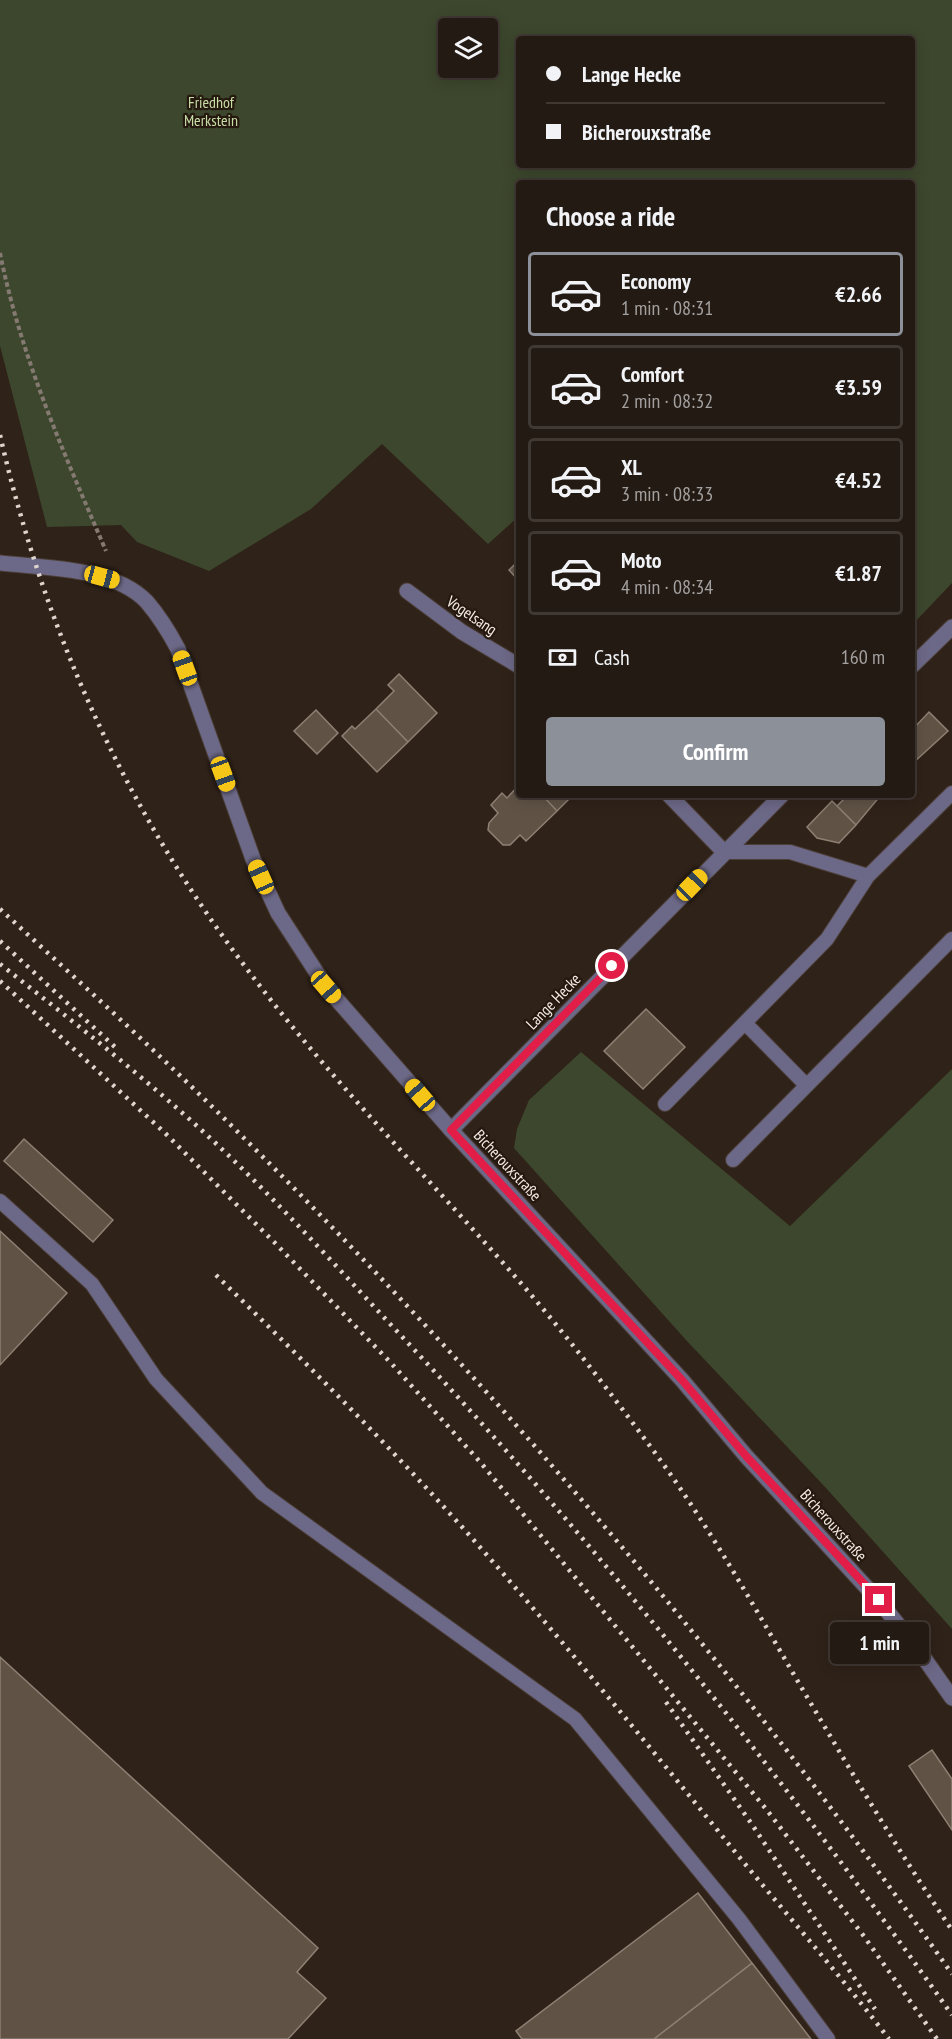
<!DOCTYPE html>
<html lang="en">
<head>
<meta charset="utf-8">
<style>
  :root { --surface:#231a13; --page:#2f2721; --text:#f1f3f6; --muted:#a3a1a0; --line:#403833; --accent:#8c9099 }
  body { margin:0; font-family:"PT Sans Narrow",sans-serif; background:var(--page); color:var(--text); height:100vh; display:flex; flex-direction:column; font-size:22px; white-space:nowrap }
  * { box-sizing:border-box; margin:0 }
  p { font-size:20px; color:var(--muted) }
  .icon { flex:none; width:33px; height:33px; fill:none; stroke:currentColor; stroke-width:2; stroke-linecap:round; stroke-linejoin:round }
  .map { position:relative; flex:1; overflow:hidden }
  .sheet { position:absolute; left:516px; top:180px; width:399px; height:618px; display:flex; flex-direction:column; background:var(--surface); border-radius:6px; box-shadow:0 3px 15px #0003,0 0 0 2px var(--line) }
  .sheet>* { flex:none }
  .guide { position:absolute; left:516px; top:36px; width:399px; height:132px; border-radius:6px; box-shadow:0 3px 15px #0003,0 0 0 2px var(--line); display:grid; align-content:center; height:132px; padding:0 30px; background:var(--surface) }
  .tools { position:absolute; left:438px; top:18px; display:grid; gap:12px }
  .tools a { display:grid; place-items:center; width:60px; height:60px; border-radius:6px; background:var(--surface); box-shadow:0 3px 15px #0003,0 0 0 2px var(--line); font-size:30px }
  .end { position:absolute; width:27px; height:27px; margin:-14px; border:8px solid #e11d48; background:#fff; box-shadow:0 0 0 3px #fff }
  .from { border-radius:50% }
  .bubble { position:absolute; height:42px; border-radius:6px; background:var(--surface); box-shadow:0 3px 15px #0003,0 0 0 2px var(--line); font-size:20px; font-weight:700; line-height:42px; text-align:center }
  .car { position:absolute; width:18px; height:36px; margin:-18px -9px; border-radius:8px; box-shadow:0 0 4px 2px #0007; background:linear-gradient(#f5c518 24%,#345 0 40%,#f5c518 0 76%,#345 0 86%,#f5c518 0) }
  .guide b { display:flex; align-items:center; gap:21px; height:57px; font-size:22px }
  .guide b+b { border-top:2px solid var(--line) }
  .guide i { width:15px; height:15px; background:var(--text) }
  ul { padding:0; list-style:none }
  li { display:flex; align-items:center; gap:18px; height:84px; margin:0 12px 9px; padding:0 18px; border:3px solid var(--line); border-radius:6px }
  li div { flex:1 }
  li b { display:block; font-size:22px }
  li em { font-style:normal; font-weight:700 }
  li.on { border-color:var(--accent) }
  li>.icon { width:54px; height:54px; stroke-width:1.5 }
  h2 { padding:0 30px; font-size:27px; line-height:72px }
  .pay { display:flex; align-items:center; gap:15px; height:66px; padding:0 30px; font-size:22px }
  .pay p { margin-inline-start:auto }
  .action { display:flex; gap:12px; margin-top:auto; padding:12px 30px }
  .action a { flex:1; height:69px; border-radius:6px; background:var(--accent); color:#fff; font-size:24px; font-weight:700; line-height:69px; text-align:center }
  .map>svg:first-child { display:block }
  .green { fill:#3d472d; fill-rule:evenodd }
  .building { fill:#605346; stroke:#8e8073; stroke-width:1.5 }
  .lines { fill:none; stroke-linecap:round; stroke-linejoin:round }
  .service-casing { stroke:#4b3e36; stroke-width:16 }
  .minor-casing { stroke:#4b3e36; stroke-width:17 }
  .tertiary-casing { stroke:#4b3e36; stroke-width:17 }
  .path { stroke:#857a72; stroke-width:4; stroke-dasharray:4.5 3; stroke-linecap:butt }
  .service { stroke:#6c6887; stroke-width:14 }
  .minor { stroke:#6c6887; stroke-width:15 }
  .tertiary { stroke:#6c6887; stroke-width:15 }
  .rail { stroke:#dfd5cf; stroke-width:4.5; stroke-dasharray:3 6; stroke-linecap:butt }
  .route { stroke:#e11d48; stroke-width:8 }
  .labels { text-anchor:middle; stroke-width:4.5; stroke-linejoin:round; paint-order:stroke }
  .park-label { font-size:16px; fill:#c7dda6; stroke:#25180f }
  .street-label { font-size:16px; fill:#f6ece6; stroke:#25180f }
</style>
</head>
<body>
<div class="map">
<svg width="952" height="2039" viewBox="0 0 952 2039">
  <rect width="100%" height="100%" fill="#2f2219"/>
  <path class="green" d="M0,0h952v583l-40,42v-442h-393v333l-31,28 -106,-100 -71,65 -102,62 -72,-29 -16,-17 -74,2 -47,-181zM488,28v40h-40v-40zM519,39h393v126h-393z
    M581,1052l209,174 162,-157v560l-126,-141 -140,-148 -172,-192 3,-19 12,-29z"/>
  <path class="building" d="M519,560v21l-10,-11z
    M399,674l38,39 -29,29 -32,-33 18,-18 -6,-6z
    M376,709l32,33 -31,30 -35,-36 10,-10 3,3z
    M316,710l22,23 -21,21 -23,-23z
    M929,712l19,19 -35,32 -1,-33z
    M519,785v10h23l15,16 -31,30 -6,-6 -10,10h-7l-15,-15 1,-7 9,-10 -7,-8 11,-12 5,5z
    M542,795h31l-16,16z
    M848,795h33l-25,30 -19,-19z
    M832,801l24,24 -17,18 -22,-5 -10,-11z
    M646,1009l39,38 -42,42 -39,-38z
    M24,1139l89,81 -20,22 -89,-81z
    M0,1231l67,62 -67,72z
    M0,1657l318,291 -21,24 29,26 -38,41h-288z
    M932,1750l20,29v51l-43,-64z
    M698,1893l54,70 -98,76h-132l-6,-8z
    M752,1963l59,76h-157z"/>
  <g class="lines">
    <g class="service-casing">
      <path id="service" d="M724,852h66l78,24
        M745,1023l61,62
        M665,1104l162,-165 41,-63 84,-83
        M733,1160l219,-221
        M0,1201l92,83 64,95 106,114 313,226 164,200 89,120"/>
    </g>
    <g class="minor-casing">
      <path id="minor" d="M407,591l55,41 57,34
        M912,666l40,-39
        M669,795l55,57
        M451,1130l331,-335"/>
    </g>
    <g class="tertiary-casing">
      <path id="tertiary" d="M0,563c45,5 114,4 147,39 12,14 22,30 31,47l75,210 25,54 48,74 125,143 231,250 64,76 133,145 38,47 35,50"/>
    </g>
    <path class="path" d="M0,253c21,105 64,200 106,298"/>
    <use href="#service" class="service"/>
    <use href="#minor" class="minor"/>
    <use href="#tertiary" class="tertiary"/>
    <path class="rail" d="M0,435c45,196 125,374 247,534 83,111 181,208 272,312 45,51 87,106 128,161 58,77 105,161 153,243 49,83 98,166 152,245
      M0,909c65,60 131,119 195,181 278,270 534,567 757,884
      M0,941l115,106
      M0,964c71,56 143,112 209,173 70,65 134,137 199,206 197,211 377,436 544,672
      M0,981l165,152 109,109 117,121 90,100 285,346 97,126 74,104
      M216,1275c92,90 185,182 270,279 86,98 168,198 250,299 51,62 104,122 153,186
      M666,1702l85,121 124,186"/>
  </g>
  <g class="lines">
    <path class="route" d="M612,966l-161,164 231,250 64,76 133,144"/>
  </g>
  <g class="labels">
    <g class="park-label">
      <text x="211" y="108">Friedhof<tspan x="211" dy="18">Merkstein</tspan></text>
    </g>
    <g class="street-label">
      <text transform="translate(472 615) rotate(34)" y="6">Vogelsang</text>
      <text transform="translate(553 1001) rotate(-46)" y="6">Lange Hecke</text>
      <text transform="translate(508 1165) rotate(47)" y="6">Bicherouxstraße</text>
      <text transform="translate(834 1525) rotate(48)" y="6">Bicherouxstraße</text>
    </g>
  </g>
</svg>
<div class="tools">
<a><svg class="icon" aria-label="layers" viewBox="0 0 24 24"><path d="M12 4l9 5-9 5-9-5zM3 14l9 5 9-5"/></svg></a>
</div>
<i class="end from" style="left:612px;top:966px"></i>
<i class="end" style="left:879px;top:1600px"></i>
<div class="bubble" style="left:830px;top:1622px;width:99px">1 min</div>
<i class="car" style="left:102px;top:577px;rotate:105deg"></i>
<i class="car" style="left:185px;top:668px;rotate:340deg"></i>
<i class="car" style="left:223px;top:774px;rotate:160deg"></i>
<i class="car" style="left:261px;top:877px;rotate:336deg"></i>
<i class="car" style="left:692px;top:885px;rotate:44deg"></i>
<i class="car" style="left:326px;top:987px;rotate:139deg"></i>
<i class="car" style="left:420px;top:1095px;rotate:319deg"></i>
<div class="guide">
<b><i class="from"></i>Lange Hecke</b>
<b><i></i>Bicherouxstraße</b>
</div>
<section class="sheet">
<h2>Choose a ride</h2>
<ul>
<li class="on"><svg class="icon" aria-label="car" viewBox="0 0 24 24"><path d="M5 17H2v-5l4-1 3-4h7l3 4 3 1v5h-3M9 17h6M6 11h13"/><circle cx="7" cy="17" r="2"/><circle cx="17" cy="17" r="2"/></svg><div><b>Economy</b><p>1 min · 08:31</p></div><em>€2.66</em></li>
<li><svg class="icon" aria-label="car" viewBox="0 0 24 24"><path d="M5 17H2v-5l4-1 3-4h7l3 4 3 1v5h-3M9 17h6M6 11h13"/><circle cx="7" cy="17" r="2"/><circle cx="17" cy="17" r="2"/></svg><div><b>Comfort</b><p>2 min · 08:32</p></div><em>€3.59</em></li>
<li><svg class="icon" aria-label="car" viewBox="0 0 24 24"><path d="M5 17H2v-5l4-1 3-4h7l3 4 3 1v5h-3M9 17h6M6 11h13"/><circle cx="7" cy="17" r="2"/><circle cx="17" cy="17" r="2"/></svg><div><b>XL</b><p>3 min · 08:33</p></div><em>€4.52</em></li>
<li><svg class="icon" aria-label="car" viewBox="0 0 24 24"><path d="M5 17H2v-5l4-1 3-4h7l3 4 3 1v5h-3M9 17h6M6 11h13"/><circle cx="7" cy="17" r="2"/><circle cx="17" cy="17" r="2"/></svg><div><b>Moto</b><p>4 min · 08:34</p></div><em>€1.87</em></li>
</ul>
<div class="pay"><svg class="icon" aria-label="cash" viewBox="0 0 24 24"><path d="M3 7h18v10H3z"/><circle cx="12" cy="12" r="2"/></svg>Cash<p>160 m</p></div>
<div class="action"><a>Confirm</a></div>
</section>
</div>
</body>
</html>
